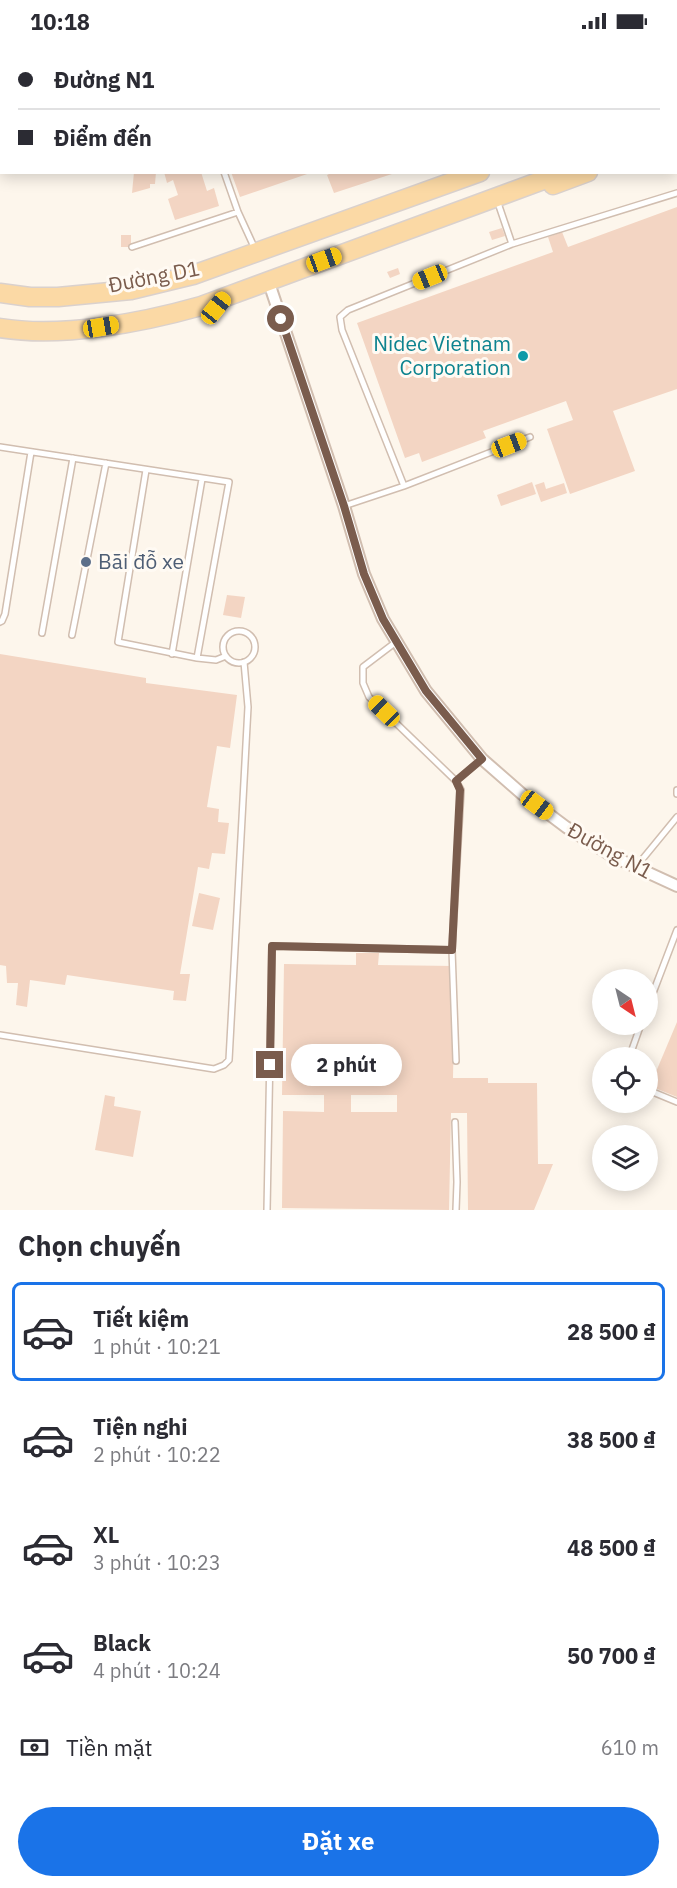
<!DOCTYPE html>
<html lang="vi">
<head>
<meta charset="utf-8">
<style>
  :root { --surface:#fff; --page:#f2f2f3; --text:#2b2b33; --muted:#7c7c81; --line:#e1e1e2; --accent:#1a73e8 }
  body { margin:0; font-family:"IBM Plex Sans",sans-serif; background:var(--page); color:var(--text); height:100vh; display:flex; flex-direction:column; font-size:22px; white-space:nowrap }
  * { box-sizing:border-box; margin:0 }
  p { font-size:20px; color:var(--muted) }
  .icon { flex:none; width:33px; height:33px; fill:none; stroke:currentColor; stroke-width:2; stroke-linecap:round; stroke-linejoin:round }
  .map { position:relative; height:1168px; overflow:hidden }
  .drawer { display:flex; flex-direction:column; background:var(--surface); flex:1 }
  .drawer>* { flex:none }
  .top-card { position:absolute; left:0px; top:0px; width:678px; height:132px; box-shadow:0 3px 15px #0003; display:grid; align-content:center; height:132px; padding:0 18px; background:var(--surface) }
  .needle { width:39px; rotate:145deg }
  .fabs { position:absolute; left:592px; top:927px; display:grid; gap:12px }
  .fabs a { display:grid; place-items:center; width:66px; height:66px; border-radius:50%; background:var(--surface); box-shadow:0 3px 15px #0003; font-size:30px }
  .end { position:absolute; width:27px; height:27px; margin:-14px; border:8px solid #7a5c4d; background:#fff; box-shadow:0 0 0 3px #fff }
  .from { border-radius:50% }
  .bubble { position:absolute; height:42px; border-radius:21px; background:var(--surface); box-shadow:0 3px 15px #0003; font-size:20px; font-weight:700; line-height:42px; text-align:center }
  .car { position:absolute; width:18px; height:36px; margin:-18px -9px; border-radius:8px; box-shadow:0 0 4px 2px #0007; background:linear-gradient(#f5c518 24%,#345 0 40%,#f5c518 0 76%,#345 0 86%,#f5c518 0) }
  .top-card b { display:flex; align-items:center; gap:21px; height:57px; font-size:22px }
  .top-card b+b { border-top:2px solid var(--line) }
  .top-card i { width:15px; height:15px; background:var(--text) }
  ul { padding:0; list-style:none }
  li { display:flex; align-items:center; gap:18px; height:99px; margin:0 12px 9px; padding:0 6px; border:3px solid transparent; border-radius:9px }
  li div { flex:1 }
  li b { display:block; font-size:22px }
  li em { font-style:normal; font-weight:700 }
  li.active { border-color:var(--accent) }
  li>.icon { width:54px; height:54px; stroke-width:1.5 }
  h2 { padding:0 18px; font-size:27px; line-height:72px }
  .pay { display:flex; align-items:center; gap:15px; height:66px; padding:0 18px; font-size:22px }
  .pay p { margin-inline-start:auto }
  .action { display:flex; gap:12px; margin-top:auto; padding:12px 18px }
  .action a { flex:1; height:69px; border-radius:36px; background:var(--accent); color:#fff; font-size:24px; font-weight:700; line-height:69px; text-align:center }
  .status { display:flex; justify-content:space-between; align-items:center; height:42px; padding:0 30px; background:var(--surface); direction:ltr }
  .status svg { height:16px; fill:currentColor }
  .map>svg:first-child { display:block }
  .water { fill:#bfe3e8; stroke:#a5d3da; stroke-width:1.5 }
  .building { fill:#f3d5c3; fill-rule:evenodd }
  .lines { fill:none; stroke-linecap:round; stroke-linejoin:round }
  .lane-casing { stroke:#d1beb0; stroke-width:8 }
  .street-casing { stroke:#d1beb0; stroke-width:14 }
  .primary-casing { stroke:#dad1cd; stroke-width:21 }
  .lane { stroke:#fff; stroke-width:5 }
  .street { stroke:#fff; stroke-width:10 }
  .primary { stroke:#fbd9a5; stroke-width:18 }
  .route { stroke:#7a5c4d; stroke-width:8 }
  .culture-dot { fill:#0f9aa8; stroke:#fffaf3; stroke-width:2 }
  .service-dot { fill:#5c6f8a; stroke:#fffaf3; stroke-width:2 }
  .labels { text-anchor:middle; stroke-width:6; stroke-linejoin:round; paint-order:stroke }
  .street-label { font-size:21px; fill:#7a5c4d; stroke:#fffaf3 }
  .culture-label { font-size:21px; fill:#0d838f; stroke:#fffaf3; text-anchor:end }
  .service-label { font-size:21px; fill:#4e5e75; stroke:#fffaf3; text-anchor:start }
</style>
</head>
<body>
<div class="status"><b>10:18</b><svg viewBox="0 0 49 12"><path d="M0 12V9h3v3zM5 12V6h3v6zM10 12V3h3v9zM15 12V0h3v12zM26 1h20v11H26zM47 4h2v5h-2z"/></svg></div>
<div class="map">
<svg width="677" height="1168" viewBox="0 0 677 1168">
  <rect width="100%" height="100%" fill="#fdf6ec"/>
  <path class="water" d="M0,0h113l15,1 -126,1 -1,40z
    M469,0h184l-191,1z"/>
  <path class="building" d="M134,130h22l-1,12h-5v4l-18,5z
    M164,130h37l6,19 7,-3 5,18 -44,14 -7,-21 10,-4 -5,-15 -6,3z
    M231,130h79v1l-70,24z
    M333,130h62v1l-61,20 -7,-18z
    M677,165v182l-64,22 22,60 -65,23 -23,-65 26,-9 -7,-19 -83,30 3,7 -64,24 -3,-9 -14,5 -48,-135 196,-71 -5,-15 14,-5 6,15z
    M502,186l3,8 -13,4 -3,-8z
    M121,193h10v12h-10z
    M398,226l2,6 -10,4 -3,-6z
    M532,440l4,12 -35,12 -4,-11z
    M544,440l2,7 18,-6 3,10 -26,9 -6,-17z
    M227,553l18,2 -4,21 -18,-3z
    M0,612l146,24v5l91,12 -7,53 -13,-2 -10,61 12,2 -1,13 11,1 -4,31 -13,-1 -3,16 -11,-2 -18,107h10l-4,27 -13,-1 1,-9 -107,-16 -2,10 -35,-5 -3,27 -11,-2 2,-22h-11l-1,-17 -6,-1z
    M199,851l21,5 -7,32 -21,-4z
    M356,911h23l-1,12 77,1 -2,112h35v5h49l1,81h15l-19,46h-66l-1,-97h-16l-2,97 -167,-2 1,-97 41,1v-17h-42l2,-131 72,1zM351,1053h46v17h-46z
    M677,980v75l-27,-11z
    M105,1053l10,2 -1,9 27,5 -8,46 -38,-7z"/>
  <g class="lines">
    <g class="lane-casing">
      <path id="lane" d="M224,130l14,40 17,37
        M497,158l15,44
        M132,205l106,-35
        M0,405l229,35 -32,176
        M146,428l-28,172 79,16 19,2 10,-4
        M404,444l-62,-156 -2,-13 8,-7 164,-66 165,-51
        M344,464l60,-20 126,-49
        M0,580l2,-1 3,-7 26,-162
        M223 605a16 16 0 1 1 32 0a16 16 0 1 1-32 0Z
        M42,591l31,-175
        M72,593l34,-172
        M396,600l-33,25v16l6,14 87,84 5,9 -9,160 4,111
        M172,612l30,-175
        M456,739l26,-22
        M677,748v4
        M636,825l41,-50
        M648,964l29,-76
        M0,993l214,34 10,-4 5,-5 19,-353 -4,-45
        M629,1016l12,-34
        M648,1048l29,12
        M455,1080l2,60 -1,28
        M267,1168l5,-264 180,4"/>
    </g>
    <g class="street-casing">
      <path id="street" d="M268,238l76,226 20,68 19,45 43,72 56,68 40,35 44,33 48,30 63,29"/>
    </g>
    <g class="primary-casing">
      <path id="primary" d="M676,58h1
        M676,98h1
        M553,143l35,-13
        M0,251l30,4h28l73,-7 62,-15 287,-103
        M0,286c62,10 141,-5 201,-22l364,-134"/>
    </g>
    <use href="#lane" class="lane"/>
    <use href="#street" class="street"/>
    <use href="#primary" class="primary"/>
  </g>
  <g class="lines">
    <path class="route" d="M270,1023l2,-119 180,4 8,-160 -4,-9 26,-22 -56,-68 -43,-72 -19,-45 -20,-68 -63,-187"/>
  </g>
  <circle class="culture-dot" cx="523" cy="314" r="6"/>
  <circle class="service-dot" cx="86" cy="520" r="6"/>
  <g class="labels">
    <g class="street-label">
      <text transform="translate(154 235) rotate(-11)" y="7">Đường D1</text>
      <text transform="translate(610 809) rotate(29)" y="7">Đường N1</text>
    </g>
    <g class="culture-label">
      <text x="511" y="309">Nidec Vietnam<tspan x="511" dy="24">Corporation</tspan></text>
    </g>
    <g class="service-label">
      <text x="98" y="527">Bãi đỗ xe</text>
    </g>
  </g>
</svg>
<div class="fabs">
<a><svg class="needle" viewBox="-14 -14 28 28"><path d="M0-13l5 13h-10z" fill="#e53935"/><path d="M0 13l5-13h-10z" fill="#7c7c81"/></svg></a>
<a><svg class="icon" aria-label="locate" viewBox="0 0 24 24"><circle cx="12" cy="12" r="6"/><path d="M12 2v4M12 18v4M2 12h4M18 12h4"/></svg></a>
<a><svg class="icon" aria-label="layers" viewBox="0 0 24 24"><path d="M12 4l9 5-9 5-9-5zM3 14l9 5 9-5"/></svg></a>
</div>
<i class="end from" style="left:281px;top:277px"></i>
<i class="end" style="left:270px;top:1023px"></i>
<div class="bubble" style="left:291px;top:1002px;width:111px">2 phút</div>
<i class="car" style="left:324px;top:218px;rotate:70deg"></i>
<i class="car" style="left:430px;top:235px;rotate:248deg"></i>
<i class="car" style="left:216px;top:266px;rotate:39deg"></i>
<i class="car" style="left:101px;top:285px;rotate:80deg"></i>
<i class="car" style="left:509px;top:403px;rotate:69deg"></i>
<i class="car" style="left:384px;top:669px;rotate:314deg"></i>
<i class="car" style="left:537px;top:763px;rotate:127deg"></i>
<div class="top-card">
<b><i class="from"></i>Đường N1</b>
<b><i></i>Điểm đến</b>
</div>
</div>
<section class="drawer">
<h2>Chọn chuyến</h2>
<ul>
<li class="active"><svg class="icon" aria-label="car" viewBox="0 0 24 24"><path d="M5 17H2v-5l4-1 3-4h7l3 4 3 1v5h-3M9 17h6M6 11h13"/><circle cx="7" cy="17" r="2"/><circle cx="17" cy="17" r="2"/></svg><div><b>Tiết kiệm</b><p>1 phút · 10:21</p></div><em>28 500 ₫</em></li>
<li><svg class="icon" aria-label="car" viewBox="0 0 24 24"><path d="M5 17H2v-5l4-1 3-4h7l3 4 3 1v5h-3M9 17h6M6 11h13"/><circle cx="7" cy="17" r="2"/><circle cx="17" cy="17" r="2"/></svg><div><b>Tiện nghi</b><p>2 phút · 10:22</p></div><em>38 500 ₫</em></li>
<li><svg class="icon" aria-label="car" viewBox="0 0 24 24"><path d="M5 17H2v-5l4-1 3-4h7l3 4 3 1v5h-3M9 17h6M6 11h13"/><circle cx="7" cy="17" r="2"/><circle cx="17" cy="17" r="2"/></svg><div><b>XL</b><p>3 phút · 10:23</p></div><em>48 500 ₫</em></li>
<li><svg class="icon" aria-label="car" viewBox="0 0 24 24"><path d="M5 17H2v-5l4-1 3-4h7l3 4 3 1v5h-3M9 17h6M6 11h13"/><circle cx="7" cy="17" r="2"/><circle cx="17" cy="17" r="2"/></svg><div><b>Black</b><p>4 phút · 10:24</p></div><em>50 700 ₫</em></li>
</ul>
<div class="pay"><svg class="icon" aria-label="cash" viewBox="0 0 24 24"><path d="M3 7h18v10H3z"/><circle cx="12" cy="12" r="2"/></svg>Tiền mặt<p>610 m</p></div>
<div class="action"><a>Đặt xe</a></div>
</section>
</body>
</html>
